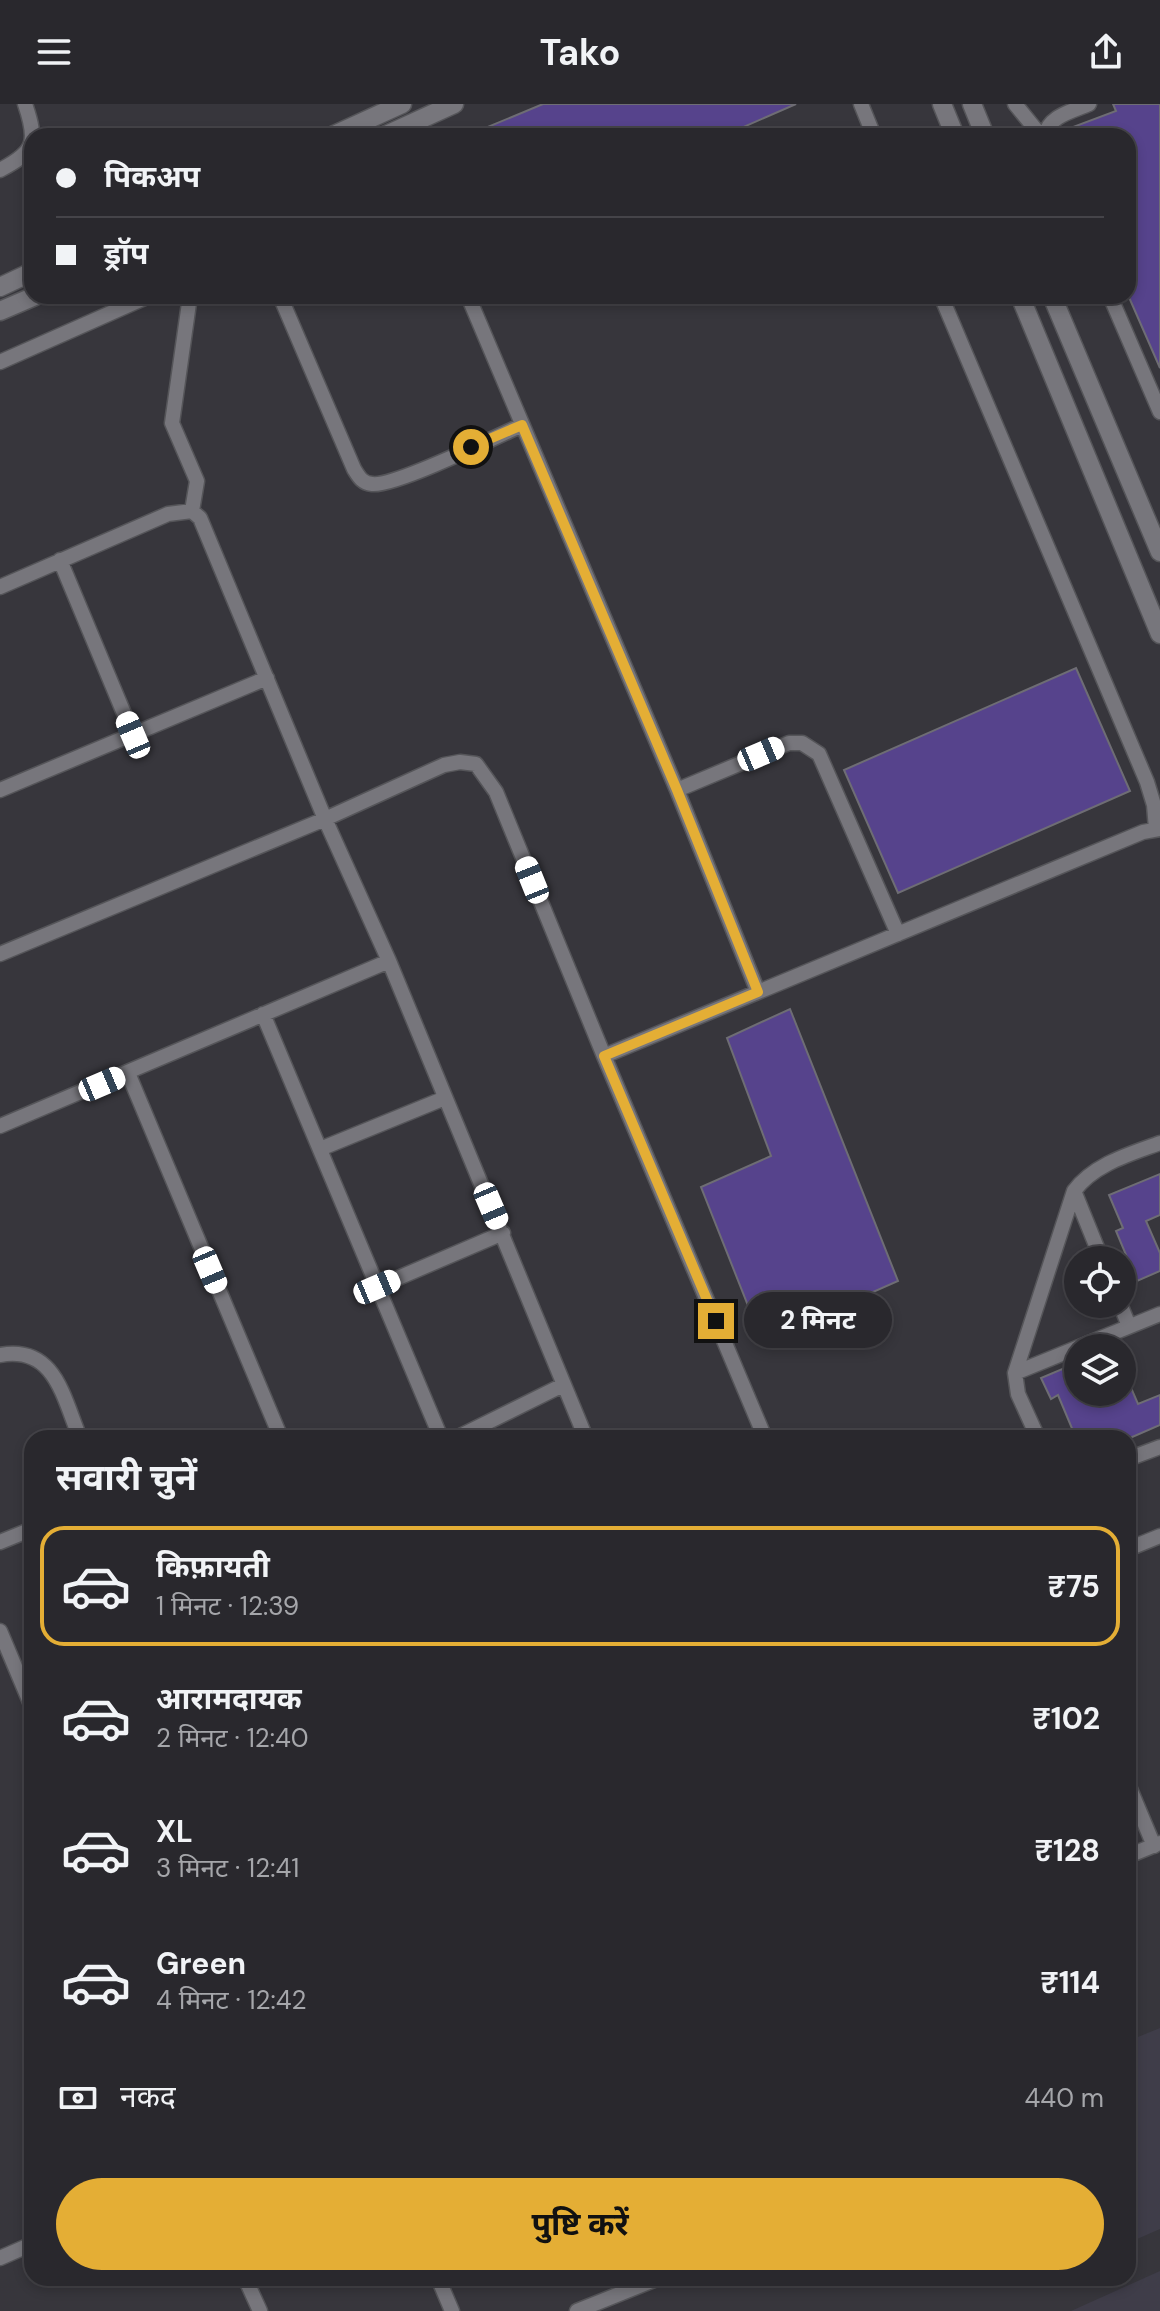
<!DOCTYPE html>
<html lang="hi">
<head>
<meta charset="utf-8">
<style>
  :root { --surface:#29282d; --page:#313035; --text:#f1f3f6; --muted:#a5a6aa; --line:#454449; --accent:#e4ae35 }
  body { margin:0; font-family:"DM Sans","Noto Sans Devanagari",sans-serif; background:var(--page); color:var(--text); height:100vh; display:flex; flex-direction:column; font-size:30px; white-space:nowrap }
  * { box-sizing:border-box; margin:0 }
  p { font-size:26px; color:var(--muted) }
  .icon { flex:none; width:44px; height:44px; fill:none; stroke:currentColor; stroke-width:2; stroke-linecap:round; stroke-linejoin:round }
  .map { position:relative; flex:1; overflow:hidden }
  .side { position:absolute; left:24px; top:1326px; width:1112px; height:856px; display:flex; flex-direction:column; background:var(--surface); border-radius:24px; box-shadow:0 4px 12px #0003,0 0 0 2px var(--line) }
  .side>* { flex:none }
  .banner { position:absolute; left:24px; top:24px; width:1112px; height:176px; border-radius:24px; box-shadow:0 4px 12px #0003,0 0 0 2px var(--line); display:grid; align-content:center; height:176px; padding:0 32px; background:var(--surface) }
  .controls { position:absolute; left:1064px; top:1142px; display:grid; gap:16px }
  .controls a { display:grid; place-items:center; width:72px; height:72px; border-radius:50%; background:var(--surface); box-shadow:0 4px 12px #0003,0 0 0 2px var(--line); font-size:40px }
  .end { position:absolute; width:36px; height:36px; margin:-18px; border:10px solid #e4ae35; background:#111; box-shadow:0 0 0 4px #111 }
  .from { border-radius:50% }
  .bubble { position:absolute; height:56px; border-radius:28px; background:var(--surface); box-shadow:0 4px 12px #0003,0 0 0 2px var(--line); font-size:26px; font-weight:700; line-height:56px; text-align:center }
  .car { position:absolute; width:24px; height:48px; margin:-24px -12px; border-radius:10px; box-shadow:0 0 6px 2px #0007; background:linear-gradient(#fff 24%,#345 0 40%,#fff 0 76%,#345 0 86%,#fff 0) }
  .banner b { display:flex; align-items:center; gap:28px; height:76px; font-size:30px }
  .banner b+b { border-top:2px solid var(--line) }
  .banner i { width:20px; height:20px; background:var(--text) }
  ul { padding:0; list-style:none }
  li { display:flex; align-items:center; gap:24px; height:120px; margin:0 16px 12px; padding:0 16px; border:4px solid transparent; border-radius:24px }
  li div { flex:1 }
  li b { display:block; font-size:30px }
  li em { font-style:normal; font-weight:700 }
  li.on { border-color:var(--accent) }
  li>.icon { width:72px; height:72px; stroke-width:1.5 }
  h2 { padding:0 32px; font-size:36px; line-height:96px }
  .pay { display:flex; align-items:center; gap:20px; height:88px; padding:0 32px; font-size:30px }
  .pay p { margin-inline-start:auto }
  .cta { display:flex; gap:16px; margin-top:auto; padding:16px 32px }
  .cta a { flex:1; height:92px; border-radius:48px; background:var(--accent); color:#111; font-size:32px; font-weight:700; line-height:92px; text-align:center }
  header { display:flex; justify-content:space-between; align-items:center; height:104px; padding:0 32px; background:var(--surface); font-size:36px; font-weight:700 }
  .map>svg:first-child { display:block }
  .built { fill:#3f3d49 }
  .building { fill:#56438c; stroke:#6e6d74; stroke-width:2 }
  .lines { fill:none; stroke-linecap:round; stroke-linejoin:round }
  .minor-casing { stroke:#555559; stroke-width:17 }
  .tertiary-casing { stroke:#555559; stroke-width:21 }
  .minor { stroke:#77767c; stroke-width:14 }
  .tertiary { stroke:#77767c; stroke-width:18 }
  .route { stroke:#e4ae35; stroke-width:10 }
</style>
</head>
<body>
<header><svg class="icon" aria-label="menu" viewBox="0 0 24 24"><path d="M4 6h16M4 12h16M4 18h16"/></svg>Tako<svg class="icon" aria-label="share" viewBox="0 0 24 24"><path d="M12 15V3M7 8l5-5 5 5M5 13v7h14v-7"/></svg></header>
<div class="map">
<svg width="1160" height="2207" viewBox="0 0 1160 2207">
  <rect width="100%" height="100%" fill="#37363c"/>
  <path class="built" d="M1160,1924v201l-32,14v-202z
    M1160,2167v40h-89z"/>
  <path class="building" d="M543,0h253l-73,32h-257z
    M1113,0h47v264l-32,-73v-159h-73l2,-3 59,-22z
    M1076,564l54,123 -232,102 -54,-123z
    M790,905l108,272 -136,60 -61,-154 70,-31 -44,-118z
    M1160,1070v41l-14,6 14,32v18l-23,10 -21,-50 7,-3 -14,-33z
    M1067,1263l7,17 4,-2v10h44v-25l16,37 22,-9v30l-30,13h-54l-18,-43 -7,4 -10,-21z"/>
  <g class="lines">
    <g class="minor-casing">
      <path id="minor" d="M861,0l13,32
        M1015,0l26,32
        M1045,32c3,-20 28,-25 44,-32
        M0,66c35,-18 38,-28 25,-66
        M190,192l-18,127 25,58 -5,30
        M280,192l74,173c5,8 8,14 18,15 22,3 124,-47 150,-59
        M468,192l209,494 81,202
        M941,192l206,486 7,23 2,24
        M1110,192l50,116
        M0,258l149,-66
        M60,456l73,175
        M0,483l168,-73 24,-3 8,7 125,301 64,142 197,477
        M0,686l267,-112
        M677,686l112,-47h13l17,11 79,180
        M0,850l325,-135 119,-54 16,-3 16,2 20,28 108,264 161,382
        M263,910l178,424
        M604,952l539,-224 17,-3
        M128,969l153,365
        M0,1022l389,-165
        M320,1045l125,-51
        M1074,1087l28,69
        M377,1183l126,-54
        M1120,1200l9,22
        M0,1251c55,-10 63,42 80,83
        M1015,1269l145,-59
        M456,1334l107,-53
        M1038,1334l-20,-44 -3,-21 59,-182c20,-27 56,-37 86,-48
        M1128,1355l32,-12
        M0,1438l32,-13
        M1128,1445l32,-13
        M0,1527l32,76
        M1128,1680l26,62
        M1128,1752l32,-13
        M0,2154l32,-14
        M245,2174l15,33
        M438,2174l14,33
        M577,2207l82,-33"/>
    </g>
    <g class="tertiary-casing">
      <path id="tertiary" d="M942,0l13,32
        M972,0l13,32
        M332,32l70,-32
        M384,32l70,-32
        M0,183l32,-15
        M1020,192l140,338
        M1052,192l108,256
        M0,207l35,-15"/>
    </g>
    <use href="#minor" class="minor"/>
    <use href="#tertiary" class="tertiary"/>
  </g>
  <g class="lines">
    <path class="route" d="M471,343l51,-22 155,365 81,202 -154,64 112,265"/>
  </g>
</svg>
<div class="controls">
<a><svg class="icon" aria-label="locate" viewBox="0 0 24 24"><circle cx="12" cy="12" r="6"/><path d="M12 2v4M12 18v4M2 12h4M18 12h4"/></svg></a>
<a><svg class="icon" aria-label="layers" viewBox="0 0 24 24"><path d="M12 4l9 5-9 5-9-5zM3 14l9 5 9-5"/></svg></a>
</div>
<i class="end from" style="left:471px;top:343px"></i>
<i class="end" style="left:716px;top:1217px"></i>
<div class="bubble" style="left:744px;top:1188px;width:148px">2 मिनट</div>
<i class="car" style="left:133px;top:631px;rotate:337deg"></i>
<i class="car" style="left:761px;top:650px;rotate:67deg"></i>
<i class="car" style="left:532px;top:776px;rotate:338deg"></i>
<i class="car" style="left:102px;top:980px;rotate:67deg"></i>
<i class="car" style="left:491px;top:1102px;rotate:157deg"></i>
<i class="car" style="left:210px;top:1166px;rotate:157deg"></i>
<i class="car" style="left:377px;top:1183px;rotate:67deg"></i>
<div class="banner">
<b><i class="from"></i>पिकअप</b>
<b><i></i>ड्रॉप</b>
</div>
<section class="side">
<h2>सवारी चुनें</h2>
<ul>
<li class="on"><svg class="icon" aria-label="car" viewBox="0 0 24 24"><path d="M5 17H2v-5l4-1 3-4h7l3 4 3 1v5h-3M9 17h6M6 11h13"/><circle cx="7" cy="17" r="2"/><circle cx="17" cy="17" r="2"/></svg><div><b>किफ़ायती</b><p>1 मिनट · 12:39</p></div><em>₹75</em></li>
<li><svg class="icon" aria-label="car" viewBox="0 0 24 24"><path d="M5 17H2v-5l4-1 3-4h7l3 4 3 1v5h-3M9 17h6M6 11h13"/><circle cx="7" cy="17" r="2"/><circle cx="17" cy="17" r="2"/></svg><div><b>आरामदायक</b><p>2 मिनट · 12:40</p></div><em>₹102</em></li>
<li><svg class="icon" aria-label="car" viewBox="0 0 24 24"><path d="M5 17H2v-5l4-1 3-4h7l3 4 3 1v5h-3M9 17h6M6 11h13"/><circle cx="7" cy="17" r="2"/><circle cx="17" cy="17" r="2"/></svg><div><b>XL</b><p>3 मिनट · 12:41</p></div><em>₹128</em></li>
<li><svg class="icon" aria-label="car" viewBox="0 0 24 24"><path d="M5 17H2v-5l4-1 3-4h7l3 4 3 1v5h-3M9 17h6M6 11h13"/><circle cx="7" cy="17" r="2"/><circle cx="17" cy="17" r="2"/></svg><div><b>Green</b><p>4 मिनट · 12:42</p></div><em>₹114</em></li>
</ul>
<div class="pay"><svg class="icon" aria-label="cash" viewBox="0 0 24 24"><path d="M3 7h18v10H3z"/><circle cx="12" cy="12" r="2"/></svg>नकद<p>440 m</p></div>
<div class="cta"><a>पुष्टि करें</a></div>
</section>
</div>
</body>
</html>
